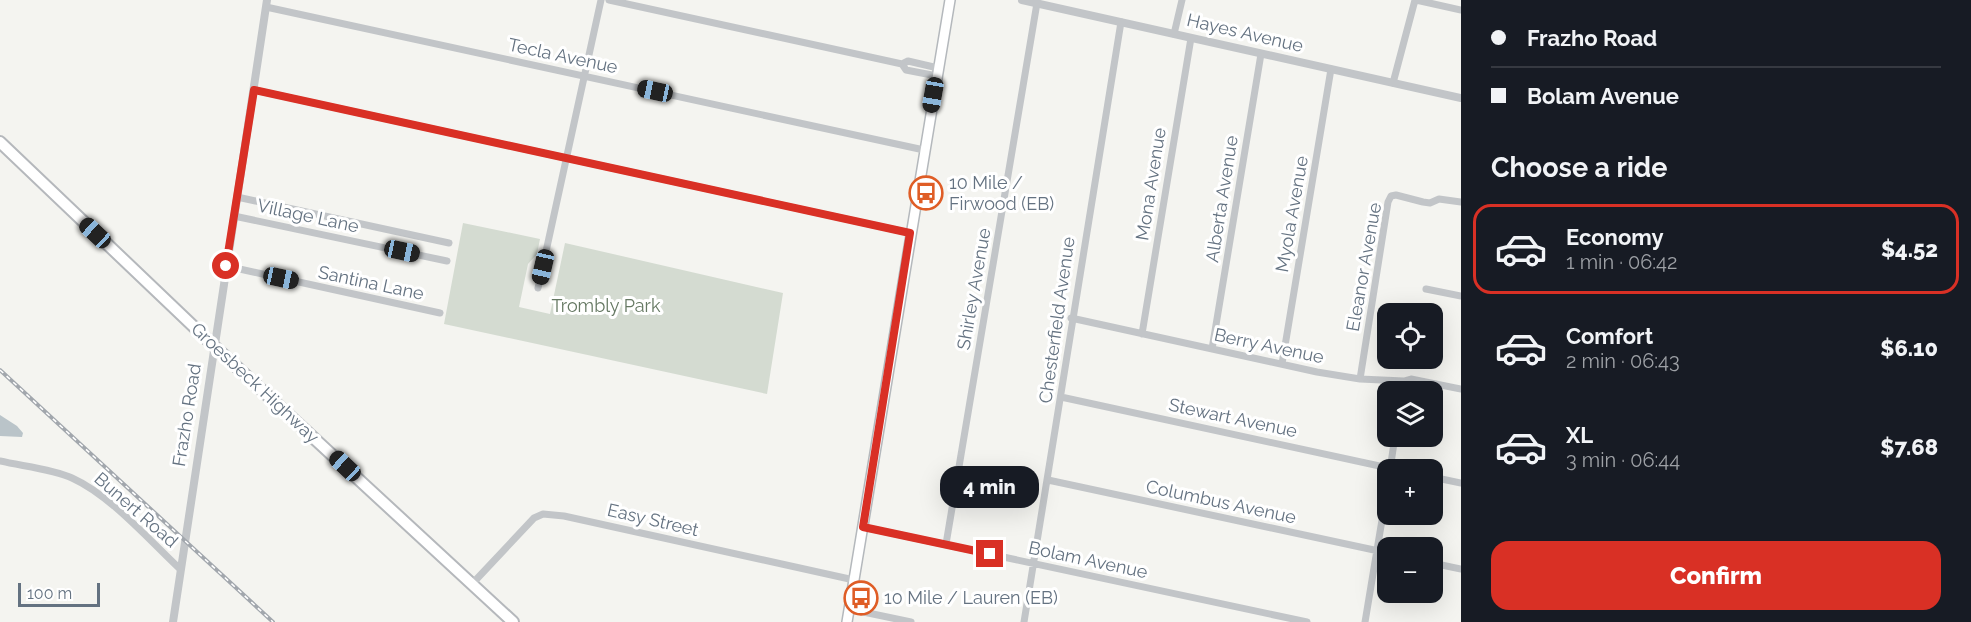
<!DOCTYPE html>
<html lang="en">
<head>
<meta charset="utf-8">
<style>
  :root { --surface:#171b24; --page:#242831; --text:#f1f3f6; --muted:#9ea1a6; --line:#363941; --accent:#d93025 }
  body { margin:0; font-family:Raleway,sans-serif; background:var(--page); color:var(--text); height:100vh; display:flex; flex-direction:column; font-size:22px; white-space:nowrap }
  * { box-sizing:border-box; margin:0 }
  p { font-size:20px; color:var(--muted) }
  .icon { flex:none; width:33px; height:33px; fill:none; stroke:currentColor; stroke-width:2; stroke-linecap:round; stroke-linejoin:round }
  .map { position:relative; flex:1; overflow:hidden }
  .sheet { display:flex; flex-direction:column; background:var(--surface); width:510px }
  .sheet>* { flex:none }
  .banner { display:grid; align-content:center; height:132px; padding:0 30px; background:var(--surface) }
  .controls { position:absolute; left:1377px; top:303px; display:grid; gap:12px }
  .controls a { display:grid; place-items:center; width:66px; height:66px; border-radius:12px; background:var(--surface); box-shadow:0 6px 24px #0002; font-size:30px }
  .scale { position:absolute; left:18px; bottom:15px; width:82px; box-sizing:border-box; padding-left:6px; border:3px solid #647281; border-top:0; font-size:16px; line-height:21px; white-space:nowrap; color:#647281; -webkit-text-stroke:4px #fff; paint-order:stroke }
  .end { position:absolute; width:27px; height:27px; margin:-14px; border:8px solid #d93025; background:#fff; box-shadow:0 0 0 3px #fff }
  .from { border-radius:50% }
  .bubble { position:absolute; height:42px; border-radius:18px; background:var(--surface); box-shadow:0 6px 24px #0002; font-size:20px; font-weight:800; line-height:42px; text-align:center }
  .car { position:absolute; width:18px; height:36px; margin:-18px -9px; border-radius:8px; box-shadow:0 0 4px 2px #0007; background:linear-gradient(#222 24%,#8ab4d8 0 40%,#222 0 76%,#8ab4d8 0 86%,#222 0) }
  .banner b { display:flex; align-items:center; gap:21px; height:57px; font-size:22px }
  .banner b+b { border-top:2px solid var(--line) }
  .banner i { width:15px; height:15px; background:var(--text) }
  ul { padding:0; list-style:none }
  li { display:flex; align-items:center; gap:18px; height:90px; margin:0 12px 9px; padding:0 18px; border:3px solid transparent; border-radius:18px }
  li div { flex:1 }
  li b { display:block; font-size:22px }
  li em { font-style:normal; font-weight:800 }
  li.active { border-color:var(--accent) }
  li>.icon { width:54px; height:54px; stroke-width:1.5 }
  h2 { padding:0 30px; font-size:27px; line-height:72px }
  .button { display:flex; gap:12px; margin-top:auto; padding:12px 30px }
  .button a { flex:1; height:69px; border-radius:18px; background:var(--accent); color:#fff; font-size:24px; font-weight:800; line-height:69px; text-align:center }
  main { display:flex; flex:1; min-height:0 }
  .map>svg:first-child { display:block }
  .green { fill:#d4dbd1 }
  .water { fill:#bac4c9 }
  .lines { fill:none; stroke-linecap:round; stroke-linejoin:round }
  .secondary-casing { stroke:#b4b8bc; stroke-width:12 }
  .primary-casing { stroke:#b5b8bc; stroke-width:14 }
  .minor { stroke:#c2c5c8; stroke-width:7 }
  .tertiary { stroke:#c2c5c8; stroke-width:8 }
  .secondary { stroke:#fff; stroke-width:9 }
  .primary { stroke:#fff; stroke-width:10 }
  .rail-casing { stroke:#a2a7ad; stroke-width:4 }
  .rail { stroke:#fff; stroke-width:1.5; stroke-dasharray:4.5; stroke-linecap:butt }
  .route { stroke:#d93025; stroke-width:8 }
  .labels { text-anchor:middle; stroke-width:6; stroke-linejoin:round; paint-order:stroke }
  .street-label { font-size:18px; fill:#647281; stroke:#fff }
  .poi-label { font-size:18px; fill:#647281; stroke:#fff; text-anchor:start }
  .park-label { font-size:18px; fill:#657862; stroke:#fff }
</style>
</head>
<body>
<main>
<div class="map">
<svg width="1461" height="622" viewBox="0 0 1461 622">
  <rect width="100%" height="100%" fill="#f4f4f0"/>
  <path class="green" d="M463,223l77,16 -3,15 -9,10 -9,43 31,7 15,-71 218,50 -16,101 -323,-70z"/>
  <path class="water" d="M0,415l17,11 6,7 -1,4 -22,-1z"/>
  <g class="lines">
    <g class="secondary-casing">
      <path id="secondary" d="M847,622l103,-622"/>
    </g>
    <g class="primary-casing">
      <path id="primary" d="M0,142l214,204 299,276"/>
    </g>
    <path class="minor" d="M609,0l293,64
      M1416,0l45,10
      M266,7l658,143
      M1174,34l8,-34
      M937,76l-31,-6 -4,-6 6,-3 30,7
      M1393,83l22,-83
      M254,90l656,143
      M237,197l212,46
      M234,216l213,45
      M226,266l214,47
      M538,288l63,-288
      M1426,289l35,7
      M1071,318l246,54 43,7 44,2 7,-2 50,10
      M1142,334l49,-296
      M1212,349l49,-295
      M1282,364l49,-295
      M1360,379l28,-177 3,-6 5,-1 27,7 7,1 9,-4 22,3
      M1061,397l337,73
      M0,461c21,5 53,8 72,17 38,17 77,62 108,91
      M1390,470l5,-34
      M1432,477l29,6
      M1048,480l340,73
      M863,527l444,95
      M946,544l91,-541
      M1432,563l29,6
      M472,584l62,-66 9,-4 21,2 290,64
      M849,609l62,13
      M1024,622l97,-600
      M1365,622l23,-138"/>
    <path class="tertiary" d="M1022,0l439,98
      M173,622l94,-622"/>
    <use href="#secondary" class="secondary"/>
    <use href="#primary" class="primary"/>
    <g class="rail-casing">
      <path id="rail" d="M0,370l273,252"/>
    </g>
    <use href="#rail" class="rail"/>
  </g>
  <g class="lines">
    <path class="route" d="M226,266l28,-176 656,143 -47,294 127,27"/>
  </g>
  <defs>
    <g id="bus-ring" transform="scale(1.725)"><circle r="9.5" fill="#fff" stroke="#df5d26" stroke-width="1.5"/><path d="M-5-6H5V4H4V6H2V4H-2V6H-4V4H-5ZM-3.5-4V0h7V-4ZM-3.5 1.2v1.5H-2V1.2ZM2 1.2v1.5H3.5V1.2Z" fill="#df5d26"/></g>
  </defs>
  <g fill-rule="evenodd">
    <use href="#bus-ring" x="926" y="193"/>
    <use href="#bus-ring" x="861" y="598"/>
  </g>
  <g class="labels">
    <g class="street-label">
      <text transform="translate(1245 33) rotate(13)" y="6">Hayes Avenue</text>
      <text transform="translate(563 56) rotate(12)" y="6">Tecla Avenue</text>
      <text transform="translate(1151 184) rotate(-81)" y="6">Mona Avenue</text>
      <text transform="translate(1222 199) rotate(-81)" y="6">Alberta Avenue</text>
      <text transform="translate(1292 214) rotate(-80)" y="6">Myola Avenue</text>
      <text transform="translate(308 216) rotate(12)" y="6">Village Lane</text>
      <text transform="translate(1364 267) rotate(-80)" y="6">Eleanor Avenue</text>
      <text transform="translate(371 283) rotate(12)" y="6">Santina Lane</text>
      <text transform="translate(974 289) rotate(-80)" y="6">Shirley Avenue</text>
      <text transform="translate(1057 320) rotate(-82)" y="6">Chesterfield Avenue</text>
      <text transform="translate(1269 346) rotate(12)" y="6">Berry Avenue</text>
      <text transform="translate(255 383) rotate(43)" y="6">Groesbeck Highway</text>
      <text transform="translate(187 415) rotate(-81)" y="6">Frazho Road</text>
      <text transform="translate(1233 418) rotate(12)" y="6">Stewart Avenue</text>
      <text transform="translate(1221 502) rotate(12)" y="6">Columbus Avenue</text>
      <text transform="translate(136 510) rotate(41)" y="6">Bunert Road</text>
      <text transform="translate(653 520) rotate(13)" y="6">Easy Street</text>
      <text transform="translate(1088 560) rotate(12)" y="6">Bolam Avenue</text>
    </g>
    <g class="poi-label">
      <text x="949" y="189">10 Mile /<tspan x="949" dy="21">Firwood (EB)</tspan></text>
      <text x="884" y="604">10 Mile / Lauren (EB)</text>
    </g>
    <g class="park-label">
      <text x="606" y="312">Trombly Park</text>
    </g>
  </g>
</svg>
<div class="controls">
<a><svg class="icon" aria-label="locate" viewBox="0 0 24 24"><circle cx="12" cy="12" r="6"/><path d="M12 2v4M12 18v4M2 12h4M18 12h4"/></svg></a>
<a><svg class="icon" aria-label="layers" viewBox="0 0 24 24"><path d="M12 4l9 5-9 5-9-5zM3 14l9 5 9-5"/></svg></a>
<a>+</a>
<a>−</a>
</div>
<div class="scale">100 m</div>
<i class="end from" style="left:226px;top:266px"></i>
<i class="end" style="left:990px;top:554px"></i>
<div class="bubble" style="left:940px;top:466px;width:99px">4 min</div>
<i class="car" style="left:655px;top:91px;rotate:282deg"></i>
<i class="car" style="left:933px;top:95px;rotate:190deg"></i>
<i class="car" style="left:95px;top:233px;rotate:313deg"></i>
<i class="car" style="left:402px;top:251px;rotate:102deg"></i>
<i class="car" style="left:543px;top:267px;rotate:193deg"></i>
<i class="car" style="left:281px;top:278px;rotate:102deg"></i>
<i class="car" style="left:345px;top:466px;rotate:313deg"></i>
</div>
<section class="sheet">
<div class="banner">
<b><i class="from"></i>Frazho Road</b>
<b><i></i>Bolam Avenue</b>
</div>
<h2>Choose a ride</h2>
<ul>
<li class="active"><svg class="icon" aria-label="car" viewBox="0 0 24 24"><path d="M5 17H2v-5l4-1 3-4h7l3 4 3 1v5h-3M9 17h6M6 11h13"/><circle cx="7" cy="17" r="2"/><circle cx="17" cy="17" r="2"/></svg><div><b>Economy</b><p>1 min · 06:42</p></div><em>$4.52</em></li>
<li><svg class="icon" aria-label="car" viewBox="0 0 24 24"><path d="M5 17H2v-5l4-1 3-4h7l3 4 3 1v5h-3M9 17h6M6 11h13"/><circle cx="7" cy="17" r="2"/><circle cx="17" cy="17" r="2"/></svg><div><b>Comfort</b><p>2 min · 06:43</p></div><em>$6.10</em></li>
<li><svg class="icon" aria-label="car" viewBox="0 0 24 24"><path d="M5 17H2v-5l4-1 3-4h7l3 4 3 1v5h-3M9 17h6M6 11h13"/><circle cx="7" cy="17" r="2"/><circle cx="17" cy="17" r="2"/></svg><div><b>XL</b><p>3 min · 06:44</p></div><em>$7.68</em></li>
</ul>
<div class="button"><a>Confirm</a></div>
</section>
</main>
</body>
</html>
